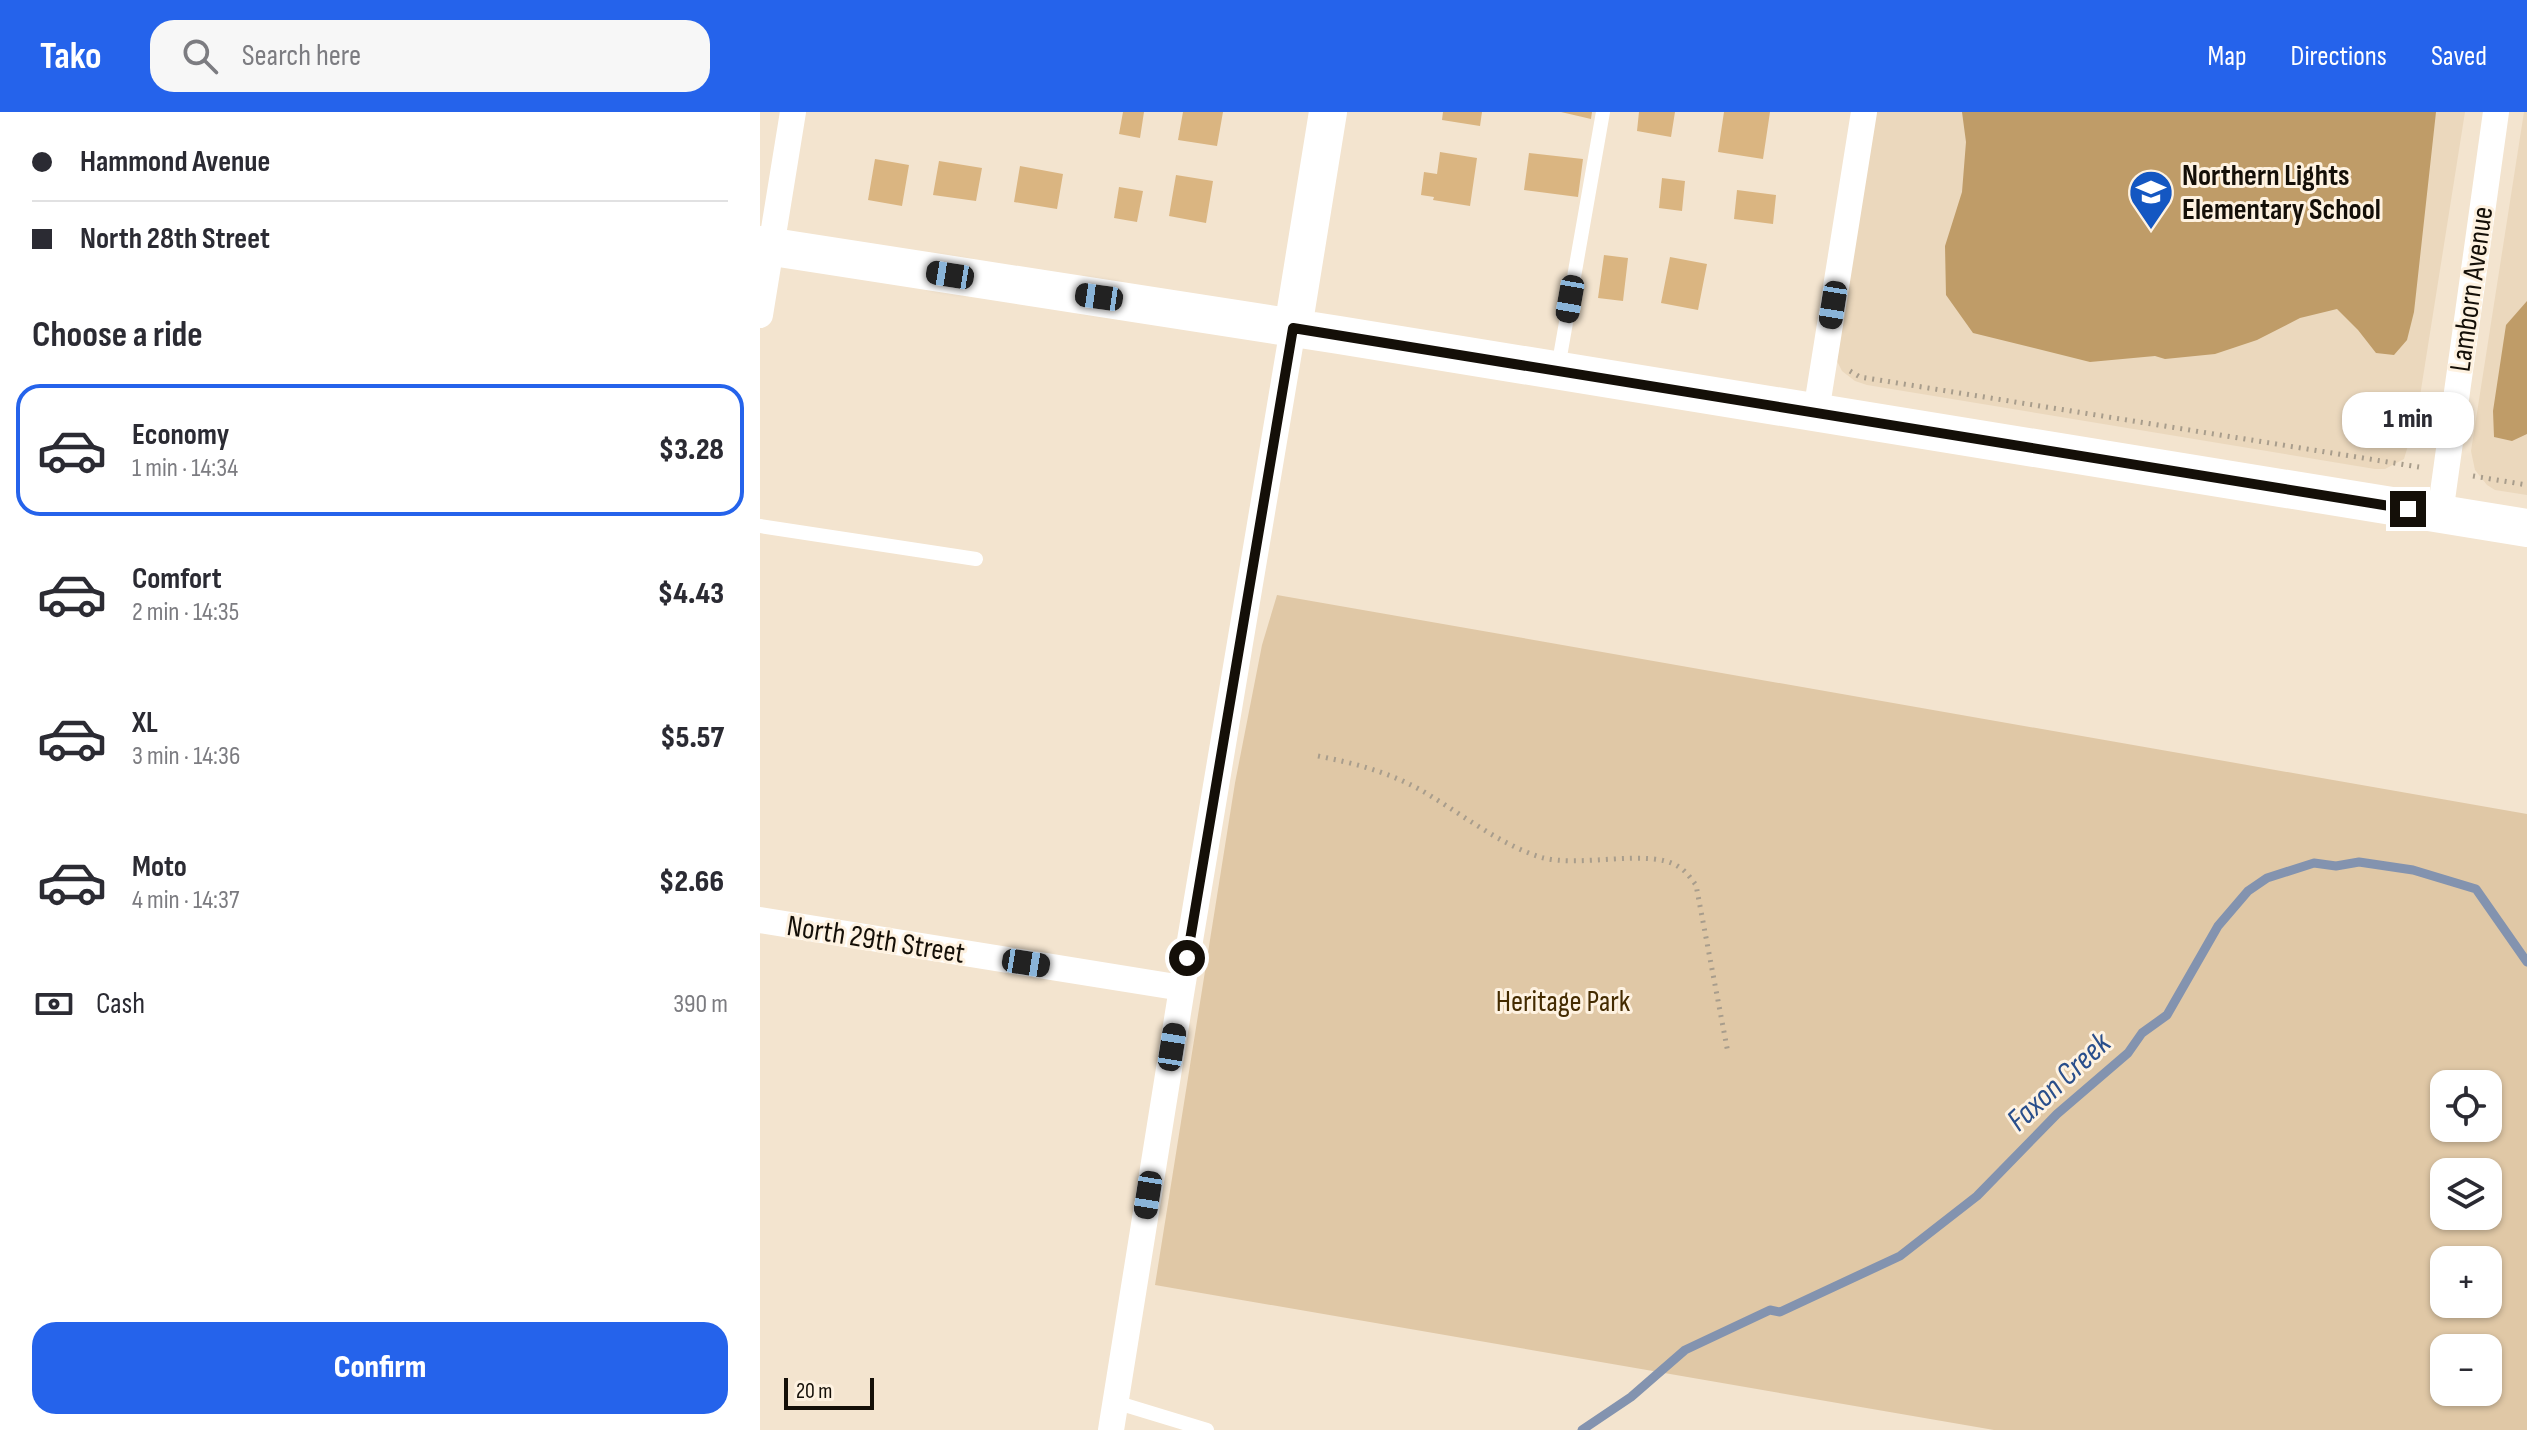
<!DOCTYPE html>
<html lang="en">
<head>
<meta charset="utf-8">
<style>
  :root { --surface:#fff; --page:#f7f7f7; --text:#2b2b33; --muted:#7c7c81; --line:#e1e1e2; --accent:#2563eb }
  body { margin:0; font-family:"Sofia Sans Condensed",sans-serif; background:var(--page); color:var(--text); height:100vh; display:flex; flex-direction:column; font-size:30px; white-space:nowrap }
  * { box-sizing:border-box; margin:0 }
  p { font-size:26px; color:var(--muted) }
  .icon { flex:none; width:44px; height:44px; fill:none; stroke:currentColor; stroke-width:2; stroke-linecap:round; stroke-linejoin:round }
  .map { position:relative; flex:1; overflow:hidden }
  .details { display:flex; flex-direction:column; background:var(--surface); width:760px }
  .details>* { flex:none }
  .guide { display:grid; align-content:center; height:176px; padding:0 32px; background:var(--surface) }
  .buttons { position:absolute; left:1670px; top:958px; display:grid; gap:16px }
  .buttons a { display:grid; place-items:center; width:72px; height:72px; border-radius:16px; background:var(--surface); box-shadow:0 2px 6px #0004; font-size:40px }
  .scale { position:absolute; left:24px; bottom:20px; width:90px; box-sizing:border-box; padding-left:8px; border:4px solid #140f08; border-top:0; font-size:22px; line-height:28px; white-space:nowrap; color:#140f08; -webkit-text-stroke:6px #fef2e1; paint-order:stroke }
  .end { position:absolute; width:36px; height:36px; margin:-18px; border:10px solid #140f08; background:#fff; box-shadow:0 0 0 4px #fff }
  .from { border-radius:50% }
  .bubble { position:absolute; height:56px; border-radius:24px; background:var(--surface); box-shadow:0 2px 6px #0004; font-size:26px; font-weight:800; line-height:56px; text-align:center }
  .car { position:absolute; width:24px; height:48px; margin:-24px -12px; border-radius:10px; box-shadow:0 0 6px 2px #0007; background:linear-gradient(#222 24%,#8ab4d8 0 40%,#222 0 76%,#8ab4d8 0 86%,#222 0) }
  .guide b { display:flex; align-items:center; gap:28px; height:76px; font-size:30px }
  .guide b+b { border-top:2px solid var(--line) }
  .guide i { width:20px; height:20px; background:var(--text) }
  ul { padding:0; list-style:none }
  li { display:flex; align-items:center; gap:24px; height:132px; margin:0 16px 12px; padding:0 16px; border:4px solid transparent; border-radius:24px }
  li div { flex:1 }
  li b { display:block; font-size:30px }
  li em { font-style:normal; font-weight:800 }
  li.selected { border-color:var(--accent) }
  li>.icon { width:72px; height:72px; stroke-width:1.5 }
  h2 { padding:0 32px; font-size:36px; line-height:96px }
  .pay { display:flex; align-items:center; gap:20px; height:88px; padding:0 32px; font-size:30px }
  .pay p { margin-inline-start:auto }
  .button { display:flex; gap:16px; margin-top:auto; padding:16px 32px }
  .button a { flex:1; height:92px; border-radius:24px; background:var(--accent); color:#fff; font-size:32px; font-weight:800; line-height:92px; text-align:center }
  header { display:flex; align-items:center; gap:48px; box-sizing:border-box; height:112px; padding:0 40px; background:var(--accent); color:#fff }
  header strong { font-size:38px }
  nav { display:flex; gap:44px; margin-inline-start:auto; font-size:28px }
  .search { width:560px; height:72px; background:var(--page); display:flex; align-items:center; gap:20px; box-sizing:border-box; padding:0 28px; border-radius:24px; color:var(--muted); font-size:30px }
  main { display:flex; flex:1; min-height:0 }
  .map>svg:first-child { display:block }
  .built { fill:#ebd8bd }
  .green { fill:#e0c8a6; fill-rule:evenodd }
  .forest { fill:#bf9c68 }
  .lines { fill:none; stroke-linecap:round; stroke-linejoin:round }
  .stream { stroke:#8393af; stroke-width:9 }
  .building { fill:#dab581 }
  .path { stroke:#a89d8c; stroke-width:5; stroke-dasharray:2 6; stroke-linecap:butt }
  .lane { stroke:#fff; stroke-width:14 }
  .street { stroke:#fff; stroke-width:26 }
  .secondary { stroke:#fff; stroke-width:38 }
  .route { stroke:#140f08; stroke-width:10 }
  .labels { text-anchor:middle; stroke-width:6; stroke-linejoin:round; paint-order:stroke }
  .poi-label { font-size:30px; font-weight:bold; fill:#140f08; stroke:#fef2e1; text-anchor:start }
  .street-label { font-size:30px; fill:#140f08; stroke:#fef2e1 }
  .park-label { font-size:30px; fill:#442b00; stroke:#fef2e1 }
  .water-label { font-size:32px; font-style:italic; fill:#294e8b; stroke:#fef2e1 }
</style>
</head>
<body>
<header>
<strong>Tako</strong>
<div class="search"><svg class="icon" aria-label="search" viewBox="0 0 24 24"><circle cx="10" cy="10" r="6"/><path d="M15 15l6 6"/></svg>Search here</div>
<nav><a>Map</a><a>Directions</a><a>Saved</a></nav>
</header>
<main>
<section class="details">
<div class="guide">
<b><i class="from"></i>Hammond Avenue</b>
<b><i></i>North 28th Street</b>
</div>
<h2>Choose a ride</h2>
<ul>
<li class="selected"><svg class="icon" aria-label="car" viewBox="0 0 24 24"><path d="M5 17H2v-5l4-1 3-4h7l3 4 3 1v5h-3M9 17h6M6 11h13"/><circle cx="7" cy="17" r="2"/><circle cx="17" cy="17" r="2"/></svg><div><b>Economy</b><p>1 min · 14:34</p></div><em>$3.28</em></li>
<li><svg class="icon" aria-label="car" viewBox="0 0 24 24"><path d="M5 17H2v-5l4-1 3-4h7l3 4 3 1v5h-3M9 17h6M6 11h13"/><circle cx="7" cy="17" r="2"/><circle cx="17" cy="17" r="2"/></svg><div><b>Comfort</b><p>2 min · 14:35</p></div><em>$4.43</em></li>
<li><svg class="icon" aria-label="car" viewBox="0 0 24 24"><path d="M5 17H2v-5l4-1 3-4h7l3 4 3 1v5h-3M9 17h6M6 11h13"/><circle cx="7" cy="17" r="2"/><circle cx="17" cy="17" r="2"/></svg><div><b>XL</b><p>3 min · 14:36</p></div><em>$5.57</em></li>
<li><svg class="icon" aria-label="car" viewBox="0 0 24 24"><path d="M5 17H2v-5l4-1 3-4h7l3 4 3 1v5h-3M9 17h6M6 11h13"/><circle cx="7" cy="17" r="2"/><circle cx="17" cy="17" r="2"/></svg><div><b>Moto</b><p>4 min · 14:37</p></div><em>$2.66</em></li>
</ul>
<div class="pay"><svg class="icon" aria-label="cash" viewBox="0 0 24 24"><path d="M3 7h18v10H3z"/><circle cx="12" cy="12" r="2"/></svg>Cash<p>390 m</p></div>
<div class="button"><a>Confirm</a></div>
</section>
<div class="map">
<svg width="1767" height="1318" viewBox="0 0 1767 1318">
  <rect width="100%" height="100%" fill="#f3e4cf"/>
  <path class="built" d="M1115,0h590l-48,303 -13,44 -19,10h-10l-508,-84 -12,-4 -13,-10 -5,-10z
    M1764,0h3v383l-32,-5 -8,-5 -12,-15 -4,-19z"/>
  <path class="green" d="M517,483l1250,219v616h-533l-839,-145 80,-502 27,-138zM1684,972h44v44h-44zM1684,1060h44v44h-44zM1728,1148v44h-44v-44zM1728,1236v44h-44v-44z"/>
  <path class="forest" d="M1202,0h474l-22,200 -7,28 -13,15 -18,-2 -18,-23 -21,-21 -37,9 -43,22 -42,14 -50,5 -10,-3 -65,6 -117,-29 -27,-38 -1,-49 17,-54 4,-50z
    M1767,189v133l-15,7 -18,-4 -1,-26 13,-86z"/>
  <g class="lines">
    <path class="stream" d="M822,1318l49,-33 54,-47 85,-40 10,2 120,-56 77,-60 80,-82 71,-61 14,-20 25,-18 51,-89 30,-35 19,-13 47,-15 22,3 23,-4 54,8 63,19 51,73"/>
  </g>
  <path class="building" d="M363,0h21l-4,26 -21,-4z
    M423,0h40l-6,34 -39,-6z
    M683,0h39l-2,14 -38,-6z
    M801,0h31l-1,7z
    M879,0h36l-4,25 -34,-6z
    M964,0h46l-7,47 -45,-7z
    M680,40l37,6 -7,48 -37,-6 1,-3 -13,-2 3,-23 13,2z
    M769,41l54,6 -5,38 -54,-7z
    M115,47l34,6 -7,41 -34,-6z
    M179,49l43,7 -6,33 -43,-6z
    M260,54l43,8 -6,35 -43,-7z
    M416,63l37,6 -7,42 -37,-7z
    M902,66l23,3 -3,30 -23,-3z
    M359,75l24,4 -6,31 -23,-4z
    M977,78l39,5 -3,29 -39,-5z
    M844,143l24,3 -5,43 -25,-3z
    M910,145l37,7 -9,46 -37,-7z"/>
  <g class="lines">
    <path class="path" d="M1090,259l10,6 559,90
      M1713,364l54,9
      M558,644c35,7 67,15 99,32 40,22 79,55 123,69 40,12 110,-10 139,10 7,4 12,12 17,18l32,168"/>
    <path class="lane" d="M798,256l45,-256
      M0,414l216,33
      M355,1290l92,28"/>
    <path class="street" d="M0,203l33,-203
      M1056,300l48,-300
      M1680,402l56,-402
      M0,808l422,68
      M351,1318l71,-442 111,-660"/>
    <path class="secondary" d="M0,133l579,90 1188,193
      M533,216l35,-216"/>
  </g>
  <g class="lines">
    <path class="route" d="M427,846l106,-630 1115,181"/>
  </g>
  <defs>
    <g id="school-pin" transform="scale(2.3)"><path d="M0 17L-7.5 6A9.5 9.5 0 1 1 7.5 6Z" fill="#1457c2" stroke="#fef2e1"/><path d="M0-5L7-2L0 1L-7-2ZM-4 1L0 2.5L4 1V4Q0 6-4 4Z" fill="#fff"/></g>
  </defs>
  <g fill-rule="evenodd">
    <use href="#school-pin" x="1391" y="80"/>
  </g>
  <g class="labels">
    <g class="poi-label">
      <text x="1422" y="73">Northern Lights<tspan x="1422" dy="34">Elementary School</tspan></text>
    </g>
    <g class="street-label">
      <text transform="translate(1711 177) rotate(-82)" y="10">Lamborn Avenue</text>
      <text transform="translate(116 827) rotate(9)" y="10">North 29th Street</text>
    </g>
    <g class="park-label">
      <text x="803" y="899">Heritage Park</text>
    </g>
    <g class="water-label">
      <text transform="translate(1298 969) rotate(-43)" y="11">Faxon Creek</text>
    </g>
  </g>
</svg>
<div class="buttons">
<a><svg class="icon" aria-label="locate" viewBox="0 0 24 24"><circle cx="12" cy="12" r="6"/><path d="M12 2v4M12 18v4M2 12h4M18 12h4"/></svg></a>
<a><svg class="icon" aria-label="layers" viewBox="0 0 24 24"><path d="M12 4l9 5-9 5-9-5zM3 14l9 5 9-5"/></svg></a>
<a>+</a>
<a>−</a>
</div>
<div class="scale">20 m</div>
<i class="end from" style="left:427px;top:846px"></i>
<i class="end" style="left:1648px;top:397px"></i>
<div class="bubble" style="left:1582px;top:280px;width:132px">1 min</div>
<i class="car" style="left:190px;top:163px;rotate:279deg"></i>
<i class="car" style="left:339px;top:185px;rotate:278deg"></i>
<i class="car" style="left:810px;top:187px;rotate:190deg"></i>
<i class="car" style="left:1073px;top:193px;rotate:189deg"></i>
<i class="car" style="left:266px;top:851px;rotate:99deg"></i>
<i class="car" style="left:412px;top:935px;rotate:9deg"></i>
<i class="car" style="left:388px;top:1083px;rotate:189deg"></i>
</div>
</main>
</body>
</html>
